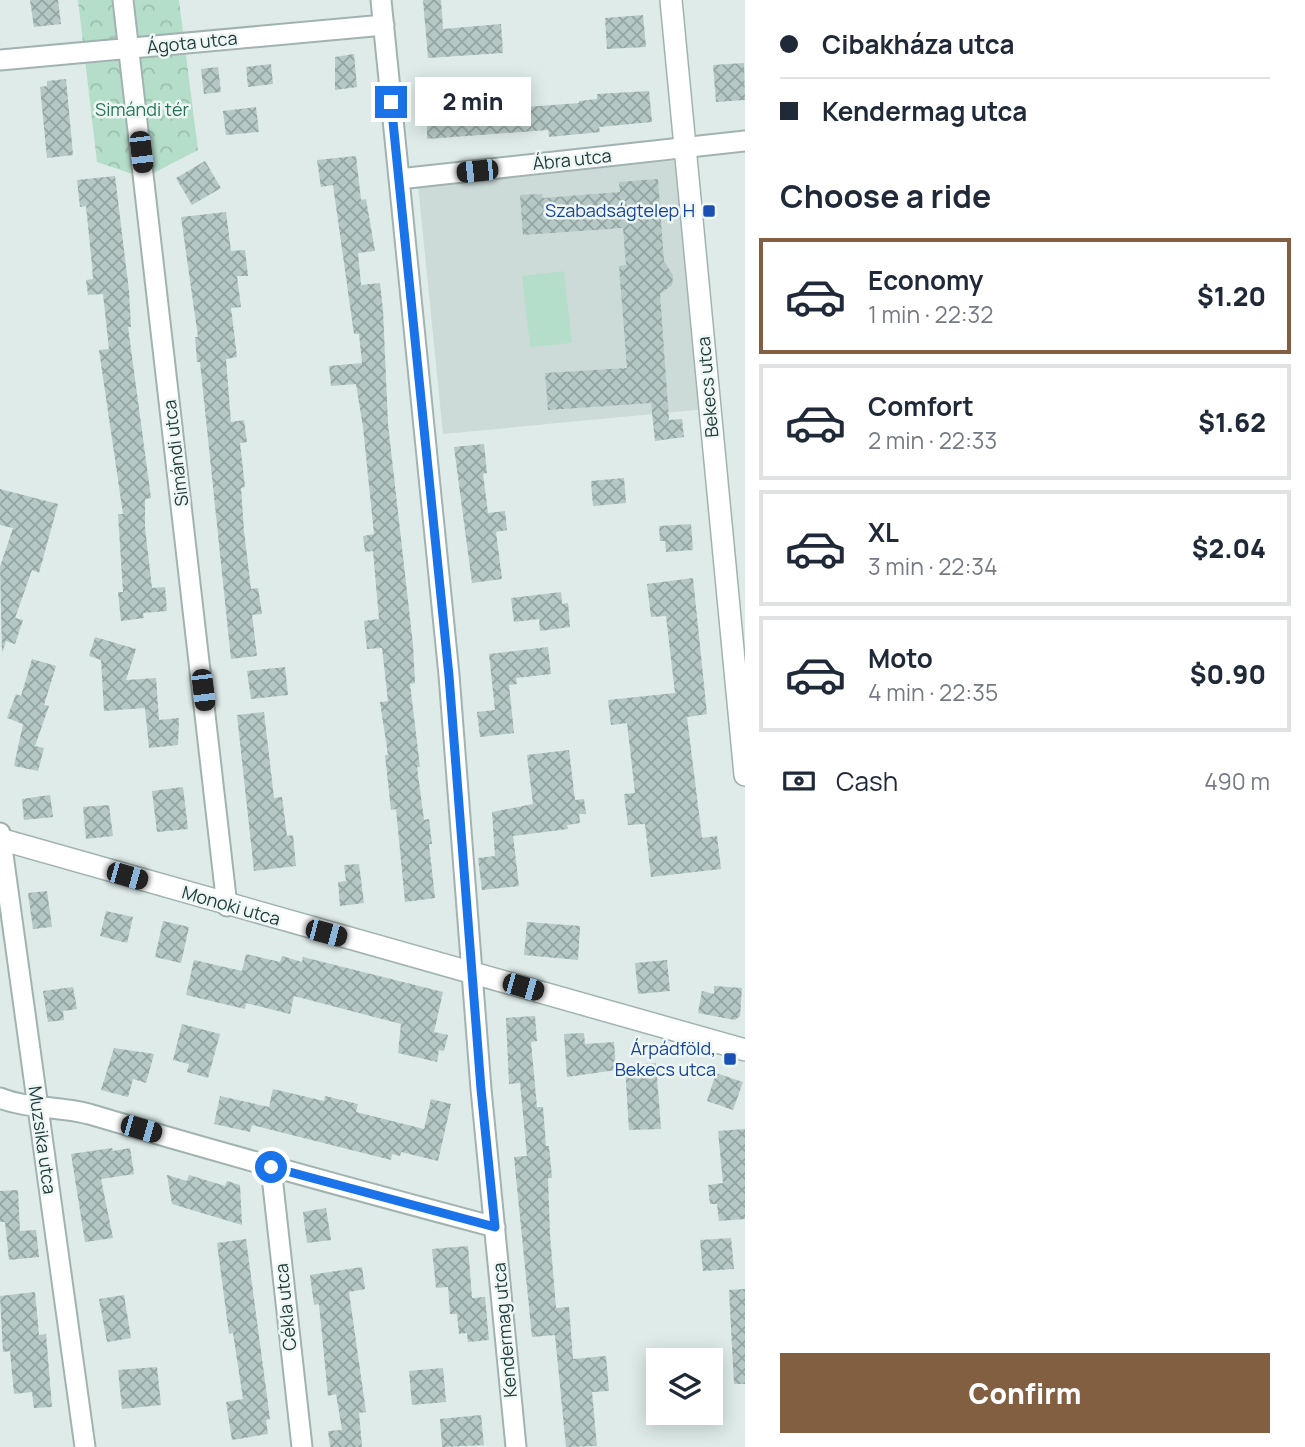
<!DOCTYPE html>
<html lang="en">
<head>
<meta charset="utf-8">
<style>
  :root { --surface:#fff; --page:#f6f6f7; --text:#1f2937; --muted:#747a83; --line:#e0e1e3; --accent:#825f41 }
  body { margin:0; font-family:Manrope,sans-serif; background:var(--page); color:var(--text); height:100vh; display:flex; flex-direction:column; font-size:26px; white-space:nowrap }
  * { box-sizing:border-box; margin:0 }
  p { font-size:23px; color:var(--muted) }
  .icon { flex:none; width:38px; height:38px; fill:none; stroke:currentColor; stroke-width:2; stroke-linecap:round; stroke-linejoin:round }
  .map { position:relative; flex:1; overflow:hidden }
  .details { display:flex; flex-direction:column; background:var(--surface); width:560px }
  .details>* { flex:none }
  .hud { display:grid; align-content:center; height:154px; padding:0 35px; background:var(--surface) }
  .tools { position:absolute; left:646px; top:1348px; display:grid; gap:14px }
  .tools a { display:grid; place-items:center; width:77px; height:77px; border-radius:0px; background:var(--surface); box-shadow:0 4px 18px #0003; font-size:35px }
  .end { position:absolute; width:32px; height:32px; margin:-16px; border:9px solid #1a73e8; background:#fff; box-shadow:0 0 0 4px #fff }
  .from { border-radius:50% }
  .bubble { position:absolute; height:49px; border-radius:0px; background:var(--surface); box-shadow:0 4px 18px #0003; font-size:23px; font-weight:800; line-height:49px; text-align:center }
  .car { position:absolute; width:21px; height:42px; margin:-21px -10px; border-radius:9px; box-shadow:0 0 5px 2px #0007; background:linear-gradient(#222 24%,#8ab4d8 0 40%,#222 0 76%,#8ab4d8 0 86%,#222 0) }
  .hud b { display:flex; align-items:center; gap:24px; height:66px; font-size:26px }
  .hud b+b { border-top:2px solid var(--line) }
  .hud i { width:18px; height:18px; background:var(--text) }
  ul { padding:0; list-style:none }
  li { display:flex; align-items:center; gap:21px; height:116px; margin:0 14px 10px; padding:0 21px; border:4px solid var(--line); border-radius:0px }
  li div { flex:1 }
  li b { display:block; font-size:26px }
  li em { font-style:normal; font-weight:800 }
  li.selected { border-color:var(--accent) }
  li>.icon { width:63px; height:63px; stroke-width:1.5 }
  h2 { padding:0 35px; font-size:32px; line-height:84px }
  .pay { display:flex; align-items:center; gap:18px; height:77px; padding:0 35px; font-size:26px }
  .pay p { margin-inline-start:auto }
  .primary-button { display:flex; gap:14px; margin-top:auto; padding:14px 35px }
  .primary-button a { flex:1; height:80px; border-radius:0px; background:var(--accent); color:#fff; font-size:28px; font-weight:800; line-height:80px; text-align:center }
  main { display:flex; flex:1; min-height:0 }
  .map>svg:first-child { display:block }
  .built { fill:#ccdbd8 }
  .park { fill:url(#park-crowns) }
  .garden { fill:#b5deca }
  .building { fill:url(#building-cross-hatch) }
  .lines { fill:none; stroke-linecap:round; stroke-linejoin:round }
  .minor-casing { stroke:#a1b3b1; stroke-width:23 }
  .tertiary-casing { stroke:#a1b3b1; stroke-width:24 }
  .minor { stroke:#fff; stroke-width:19 }
  .tertiary { stroke:#fff; stroke-width:21 }
  .route { stroke:#1a73e8; stroke-width:9 }
  .transit-dot { fill:#1a4fb4; stroke:#eff7f5; stroke-width:2.5 }
  .labels { text-anchor:middle; stroke-width:5; stroke-linejoin:round; paint-order:stroke }
  .street-label { font-size:18px; fill:#1f3b3b; stroke:#eff7f5 }
  .park-label { font-size:18px; fill:#277458; stroke:#eff7f5 }
  .transit-label { font-size:18px; fill:#164399; stroke:#eff7f5; text-anchor:end }
</style>
</head>
<body>
<main>
<div class="map">
<svg width="745" height="1447" viewBox="0 0 745 1447">
  <defs>
    <pattern id="park-crowns" width="20" height="18" patternUnits="userSpaceOnUse" patternTransform="scale(1.75)"><rect width="20" height="18" fill="#b5deca"/><path d="M2 6a3 3 0 1 1 6 0M12 15a3 3 0 1 1 6 0" fill="none" stroke="#9bbfae"/></pattern>
    <pattern id="building-cross-hatch" width="8" height="8" patternUnits="userSpaceOnUse" patternTransform="scale(1.75)"><rect width="8" height="8" fill="#b6c8c5"/><path d="M0 0l8 8M0 8l8-8" fill="none" stroke="#93a4a1"/></pattern>
  </defs>
  <rect width="100%" height="100%" fill="#deebe8"/>
  <path class="built" d="M682,160l24,249 -263,25 -25,-249z"/>
  <path class="park" d="M78,0h101l19,150 -54,28 -47,-16z"/>
  <path class="garden" d="M564,271l8,72 -42,4 -8,-71z"/>
  <path class="building" d="M30,0h28l3,24 -27,3z
    M423,0h18l2,29 58,-5 2,29 -75,5z
    M643,15l3,32 -39,2 -2,-31z
    M354,54l3,33 -22,3v-33z
    M744,63l1,37 -29,2 -3,-37z
    M271,64l2,20 -25,3 -2,-20z
    M218,67l3,25 -17,2 -3,-25z
    M66,79l7,76 -26,3 -7,-71 7,-1v-5z
    M448,86l1,21 11,5 42,-3v-8l23,-2 1,8 53,-4v-2l18,-2v-5l52,-3 3,31 -53,5 1,5 -51,5 -1,-7 -121,9v-51z
    M256,107l3,25 -33,3 -3,-24z
    M356,156l5,44 5,-1 9,52 -17,2 3,32 19,-2 3,27 5,114 25,221 2,38 -5,1 10,83h-3l7,53 5,-1 3,25h-3l6,54 -30,4 -9,-93 -5,1 -6,-55h3l-8,-53 8,-1 -6,-53 -15,1 -3,-28 15,-2 -6,-68 -8,1 -2,-16 11,-2 -11,-107 -7,-43 -25,2 -2,-20 33,-3 -3,-29h-5l-21,-149 -12,2 -4,-27z
    M205,161l16,27 -29,17 -16,-27z
    M115,176l14,115 2,36h-3l23,171 -6,1v28l7,61 13,-1 2,24 -24,2 1,5 -23,3 -3,-29h5l-5,-78h5l-24,-164 10,-1 -6,-55 -15,1 -2,-15 7,-1 -1,-14 -6,-59 -6,1 -3,-27z
    M658,179l6,82 9,14 -1,10 -12,9 9,126 13,-1 2,18 -29,4 -4,-38 -103,7 -3,-37 82,-5 -8,-102 7,-1 -3,-37 -100,7 -3,-40 22,-1 1,4 77,-6 -1,-10z
    M226,212l5,39 14,-1 3,26h-11l4,31 -10,1 6,49 -11,2 5,63 13,-2 3,22 -7,1 5,44 -4,1 3,43 7,58 7,-1 4,26 -10,1 5,41 -26,3 -31,-297h-3l-2,-25h3l-17,-120z
    M484,444l3,29 -4,1 5,39 17,-2 2,19 -11,2 6,47 -30,4 -18,-136z
    M624,478l2,25 -33,3 -2,-25z
    M0,489l58,15 -19,69 -7,-3 -17,48 8,2 -8,24 -9,-3 -4,12 -2,-86 13,-39 -13,-3z
    M691,524l2,26 -27,2 -1,-11h-5l-1,-15z
    M693,578l14,136 -20,3 15,121 15,-2 4,33 -70,8 -6,-53 -17,1 -4,-31 11,-1 -8,-70 -16,2 -3,-25 67,-7 -9,-77 -15,1 -4,-33z
    M561,592l1,12 6,-1 2,24 -30,4 -1,-12 -25,3 -3,-24z
    M95,637l41,12 -10,31 30,-2 3,42 20,-2 -1,27 -29,3 -4,-40 -41,3 -3,-51 -12,-4z
    M548,647l3,27 -35,4 1,6 -8,1 5,48 -34,4 -3,-25 18,-2 -6,-56z
    M32,659l24,7 -12,39 5,1 -14,40 9,2 -6,23 -24,-5 9,-42 -16,-6 9,-24 5,2z
    M285,667l3,28 -37,4 -4,-28z
    M264,712l10,86 8,-1 5,39 6,-1 3,31 -42,5 -17,-156z
    M569,750l6,50 9,-1 2,15h-7l1,9 -13,2 1,4 -55,7 6,50 -37,4 -4,-32 17,-2 -3,-44 41,-8 -6,-49z
    M183,787l5,42 -31,3 -5,-41z
    M50,795l3,22 -29,3 -2,-21z
    M109,805l4,31 -27,3 -3,-32z
    M359,864l5,39 -24,3 -2,-24 8,-1 -2,-16z
    M47,891l5,36 -19,2 -5,-36z
    M106,911l27,6 -6,26 -27,-7z
    M163,921l26,6 -8,36 -26,-6z
    M527,922l53,4 -2,34 -54,-5z
    M246,954l34,8 2,-6 20,6 1,-5 140,35 -9,40 14,3 -4,16 -5,-1 -2,12 -39,-9 3,-29 -107,-28 -4,18 -44,-11 -1,6 -59,-14 8,-35 48,11z
    M667,960l3,31 -32,3 -3,-31z
    M714,986l28,2 -2,28 -5,4 -37,-7 4,-22 12,3z
    M73,987l4,22 -14,2 1,9 -16,2 -5,-31z
    M535,1016l2,25 -6,1 6,65h6l3,39h3l3,32h-4l2,57 6,73 13,-1 4,52 33,-3 3,35 -17,1 5,54 -31,1 -11,-112 -23,2 -18,-180 13,-1 -7,-73 -11,1 -3,-66z
    M182,1024l38,10 -12,44 -21,-6 2,-8 -16,-4z
    M584,1033l1,11 29,-2 2,28 -49,7 -3,-43z
    M114,1048l40,6 -8,29 -13,-4 -5,18 -27,-7z
    M656,1063l5,66 -32,1 -4,-65z
    M716,1073l27,9 -10,28 -26,-9z
    M273,1089l51,12 1,-5 33,8 -2,8 68,17 7,-30 20,5 -13,57 -37,-9 -1,4 -8,-2 -1,6 -139,-35 -2,7 -36,-8 6,-28 49,11z
    M745,1129v90l-26,2 -2,-17h-7l-2,-19 15,-2 -5,-52z
    M112,1148l1,3 17,-3 4,26 -33,5 12,59 -28,4 -14,-88z
    M167,1175l20,6 2,-6 36,11 2,-5 13,4 2,40 -70,-21z
    M18,1190l2,41 16,-1 3,27 -30,3 -4,-38h-5v-31z
    M326,1208l5,32 -24,3 -4,-31z
    M731,1238l3,31 -31,2 -3,-31z
    M246,1239l24,180 -4,1 2,14 -36,6 -6,-38 17,-3 -10,-66 -4,1 -12,-91z
    M468,1246l4,52 13,-1 4,43 -21,2 -1,-9 -8,1 -2,-20h-7l-2,-27 -12,1 -4,-39z
    M362,1267l3,22 -16,3 17,120 -7,1 3,34h-32l-2,-16 14,-1 -6,-36 -8,2 -9,-92 -5,1 -4,-30z
    M745,1289v95h-11l-5,-94z
    M35,1292l4,43 7,-1 6,73 -18,1 -2,-16 -18,2 -4,-43 -7,1 -3,-56z
    M124,1295l7,43 -24,4 -8,-43z
    M157,1367l4,38 -39,4 -4,-39z
    M443,1368l3,34 -34,3 -3,-34z
    M481,1415l3,30 -42,2 -2,-28z"/>
  <g class="lines">
    <g class="minor-casing">
      <path id="minor" d="M123,0l104,906
        M381,0l68,675 32,414 35,358
        M0,60l384,-35
        M399,179l346,-38
        M0,833l85,614
        M0,1098c28,11 59,8 89,16 135,40 270,77 406,113
        M271,1167l31,280"/>
    </g>
    <g class="tertiary-casing">
      <path id="tertiary" d="M671,0l74,775
        M0,839l745,211"/>
    </g>
    <use href="#minor" class="minor"/>
    <use href="#tertiary" class="tertiary"/>
  </g>
  <g class="lines">
    <path class="route" d="M271,1167l224,60 -14,-138 -32,-413 -58,-574"/>
  </g>
  <g class="transit-dot">
    <rect x="702" y="204" width="14" height="14" rx="3.5"/>
    <rect x="723" y="1052" width="14" height="14" rx="3.5"/>
  </g>
  <g class="labels">
    <g class="street-label">
      <text transform="translate(192 43) rotate(-6)" y="6">Ágota utca</text>
      <text transform="translate(572 160) rotate(-6)" y="6">Ábra utca</text>
      <text transform="translate(708 387) rotate(-95)" y="6">Bekecs utca</text>
      <text transform="translate(176 453) rotate(-97)" y="6">Simándi utca</text>
      <text transform="translate(231 906) rotate(16)" y="6">Monoki utca</text>
      <text transform="translate(42 1140) rotate(82)" y="6">Muzsika utca</text>
      <text transform="translate(286 1307) rotate(-96)" y="6">Cékla utca</text>
      <text transform="translate(505 1330) rotate(-95)" y="6">Kendermag utca</text>
    </g>
    <g class="park-label">
      <text x="142" y="116">Simándi tér</text>
    </g>
    <g class="transit-label">
      <text x="695" y="217">Szabadságtelep H</text>
      <text x="716" y="1055">Árpádföld,<tspan x="716" dy="21">Bekecs utca</tspan></text>
    </g>
  </g>
</svg>
<div class="tools">
<a><svg class="icon" aria-label="layers" viewBox="0 0 24 24"><path d="M12 4l9 5-9 5-9-5zM3 14l9 5 9-5"/></svg></a>
</div>
<i class="end from" style="left:271px;top:1167px"></i>
<i class="end" style="left:391px;top:102px"></i>
<div class="bubble" style="left:415px;top:77px;width:116px">2 min</div>
<i class="car" style="left:141px;top:152px;rotate:173deg"></i>
<i class="car" style="left:477px;top:171px;rotate:264deg"></i>
<i class="car" style="left:203px;top:690px;rotate:173deg"></i>
<i class="car" style="left:127px;top:876px;rotate:106deg"></i>
<i class="car" style="left:326px;top:933px;rotate:105deg"></i>
<i class="car" style="left:523px;top:987px;rotate:106deg"></i>
<i class="car" style="left:141px;top:1129px;rotate:106deg"></i>
</div>
<section class="details">
<div class="hud">
<b><i class="from"></i>Cibakháza utca</b>
<b><i></i>Kendermag utca</b>
</div>
<h2>Choose a ride</h2>
<ul>
<li class="selected"><svg class="icon" aria-label="car" viewBox="0 0 24 24"><path d="M5 17H2v-5l4-1 3-4h7l3 4 3 1v5h-3M9 17h6M6 11h13"/><circle cx="7" cy="17" r="2"/><circle cx="17" cy="17" r="2"/></svg><div><b>Economy</b><p>1 min · 22:32</p></div><em>$1.20</em></li>
<li><svg class="icon" aria-label="car" viewBox="0 0 24 24"><path d="M5 17H2v-5l4-1 3-4h7l3 4 3 1v5h-3M9 17h6M6 11h13"/><circle cx="7" cy="17" r="2"/><circle cx="17" cy="17" r="2"/></svg><div><b>Comfort</b><p>2 min · 22:33</p></div><em>$1.62</em></li>
<li><svg class="icon" aria-label="car" viewBox="0 0 24 24"><path d="M5 17H2v-5l4-1 3-4h7l3 4 3 1v5h-3M9 17h6M6 11h13"/><circle cx="7" cy="17" r="2"/><circle cx="17" cy="17" r="2"/></svg><div><b>XL</b><p>3 min · 22:34</p></div><em>$2.04</em></li>
<li><svg class="icon" aria-label="car" viewBox="0 0 24 24"><path d="M5 17H2v-5l4-1 3-4h7l3 4 3 1v5h-3M9 17h6M6 11h13"/><circle cx="7" cy="17" r="2"/><circle cx="17" cy="17" r="2"/></svg><div><b>Moto</b><p>4 min · 22:35</p></div><em>$0.90</em></li>
</ul>
<div class="pay"><svg class="icon" aria-label="cash" viewBox="0 0 24 24"><path d="M3 7h18v10H3z"/><circle cx="12" cy="12" r="2"/></svg>Cash<p>490 m</p></div>
<div class="primary-button"><a>Confirm</a></div>
</section>
</main>
</body>
</html>
